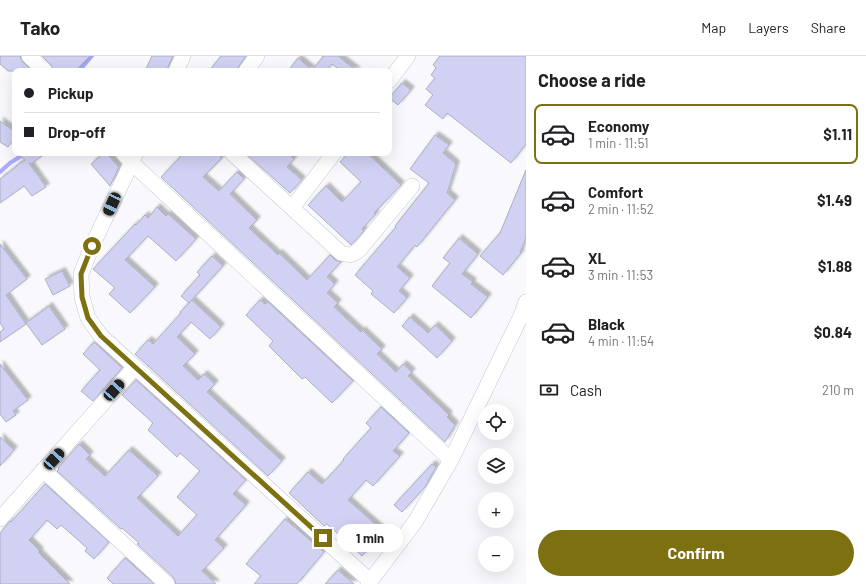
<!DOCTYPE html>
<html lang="en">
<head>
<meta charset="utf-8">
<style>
  :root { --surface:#fff; --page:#f2f2f2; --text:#202124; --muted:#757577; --line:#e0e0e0; --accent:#7c7010 }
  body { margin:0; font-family:Barlow,sans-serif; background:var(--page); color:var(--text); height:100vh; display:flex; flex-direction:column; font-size:15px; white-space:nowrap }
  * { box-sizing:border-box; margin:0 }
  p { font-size:13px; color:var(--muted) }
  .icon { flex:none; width:22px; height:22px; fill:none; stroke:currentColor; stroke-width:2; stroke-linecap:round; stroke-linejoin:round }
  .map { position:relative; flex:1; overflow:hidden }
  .sheet { display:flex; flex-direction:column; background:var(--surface); width:340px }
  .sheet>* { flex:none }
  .top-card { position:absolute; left:12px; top:12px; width:380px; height:88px; border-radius:8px; box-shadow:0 4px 16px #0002; display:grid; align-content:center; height:88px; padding:0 12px; background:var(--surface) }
  .controls { position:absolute; left:478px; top:348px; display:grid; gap:8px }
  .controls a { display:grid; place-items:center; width:36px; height:36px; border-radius:50%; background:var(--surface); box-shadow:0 4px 16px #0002; font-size:20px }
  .end { position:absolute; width:18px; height:18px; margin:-9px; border:5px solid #7c7010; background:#fff; box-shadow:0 0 0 2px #fff }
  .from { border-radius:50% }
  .bubble { position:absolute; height:28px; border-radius:14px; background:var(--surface); box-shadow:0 4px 16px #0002; font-size:13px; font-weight:700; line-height:28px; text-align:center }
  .car { position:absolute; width:12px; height:24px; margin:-12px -6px; border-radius:5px; box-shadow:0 0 3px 1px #0007; background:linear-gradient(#222 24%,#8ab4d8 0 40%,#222 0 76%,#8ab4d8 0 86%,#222 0) }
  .top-card b { display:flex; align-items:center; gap:14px; height:38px; font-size:15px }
  .top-card b+b { border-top:1px solid var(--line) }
  .top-card i { width:10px; height:10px; background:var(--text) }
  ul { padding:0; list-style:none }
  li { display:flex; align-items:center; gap:12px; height:60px; margin:0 8px 6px; padding:0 4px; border:2px solid transparent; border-radius:8px }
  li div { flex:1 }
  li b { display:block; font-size:15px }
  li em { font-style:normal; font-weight:700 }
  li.current { border-color:var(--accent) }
  li>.icon { width:36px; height:36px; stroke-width:1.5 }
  h2 { padding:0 12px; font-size:18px; line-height:48px }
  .pay { display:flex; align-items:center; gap:10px; height:44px; padding:0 12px; font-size:15px }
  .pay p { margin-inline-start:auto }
  .cta { display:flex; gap:8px; margin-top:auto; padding:8px 12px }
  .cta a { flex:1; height:46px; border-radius:24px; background:var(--accent); color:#fff; font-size:16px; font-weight:700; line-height:46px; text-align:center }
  header { display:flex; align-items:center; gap:24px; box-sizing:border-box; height:56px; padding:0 20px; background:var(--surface); border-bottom:1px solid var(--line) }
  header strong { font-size:19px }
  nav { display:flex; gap:22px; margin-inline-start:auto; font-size:14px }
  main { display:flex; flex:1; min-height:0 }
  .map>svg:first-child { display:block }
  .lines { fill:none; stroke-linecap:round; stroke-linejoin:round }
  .stream { stroke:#acaafd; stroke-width:4 }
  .building { fill:#d1d1f4; stroke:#adaec2; filter:url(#shadow) }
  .minor-casing { stroke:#c5c5da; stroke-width:16 }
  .minor { stroke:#fff; stroke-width:15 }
  .route { stroke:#7c7010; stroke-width:5 }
</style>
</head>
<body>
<header>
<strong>Tako</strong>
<nav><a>Map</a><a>Layers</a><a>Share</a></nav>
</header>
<main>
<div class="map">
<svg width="526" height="528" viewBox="0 0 526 528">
  <defs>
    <filter id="shadow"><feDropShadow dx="3.5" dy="-3.5" stdDeviation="1" flood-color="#0004"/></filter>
  </defs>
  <rect width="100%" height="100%" fill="#f9f9fd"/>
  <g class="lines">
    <path class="stream" d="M79,15l13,-15
      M0,116l10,-9 11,-7 2,-3"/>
  </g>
  <path class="building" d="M0,0h20l1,3 2,3 9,9h-24l-8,-7z
    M42,0h48l-15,15h-21l-1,-3 -2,-3z
    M152,0h21l-5,11 -1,4h-22z
    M221,0h25l-7,10 -2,5h-28z
    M322,0h16l19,15h-16l-9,-7 -6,7h-38l10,-13 14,12 11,-13z
    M440,0h86v88l-15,19 -64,-50 -4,6 -18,-14 8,-10 -7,-6 9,-11 -4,-3 5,-7 -3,-3z
    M402,27l9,7 -13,15 -9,-7z
    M0,65l15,11v6l-7,9 -8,-5z
    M435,79l14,10 -6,8 13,11 -9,29 8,7 -38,47 -2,-2 -18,22 13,11 -11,13 8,7 -13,15 -23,-19 2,-3 -18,-16 41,-48 -1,-1 34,-43 -19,-14z
    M16,97h30l-15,11 -2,-1 17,24 -14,9 -8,-10 -24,17v-24l16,-12v-1l9,-6z
    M104,97h2l13,14 -9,19 -19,-22z
    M184,97h32l6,5 -19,19 16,14 18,-19 7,7 -14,15 27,26 -8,8 29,27 1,-2 28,27 23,-25 5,5 6,2 -14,15 8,7 -8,9 11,10 -4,4 27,25 1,-2 20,19 -5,5 19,18 7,-8 9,8 -4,4 41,39 -2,2 8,8 -10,17 -284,-265z
    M245,97h43l6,6 -7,8 15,13 -12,13z
    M348,97h19l34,32 -27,28 2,1 -14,15 2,2 -13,14 -43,-40 18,-19 16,16 19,-20 -21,-20z
    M526,114v68l-6,14 1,1 -18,22 -23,-19 20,-23z
    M157,151l9,9 2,-2 28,25 -20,22 -28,-25 -23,24 30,27 -25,26 -21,-19 6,-6 -22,-19 42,-45 1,1 9,-10 3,3z
    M459,182l19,16 -16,20 11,8 -2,2 17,13 -17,21 -39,-32 18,-23 -7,-5z
    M0,188l27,35 -21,16 20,29 -26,18v-10l4,-3 -4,-6z
    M212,200l11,10 -34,37 -8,-7 19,-21 -3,-3z
    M62,215l8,15 -17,9 -8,-16z
    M192,244l29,27 -11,12 -19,-17 -14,15 18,17 -12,12 15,14 6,-6 11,10 -8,8 75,69 -14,15 -133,-122 13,-14 5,4 28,-31 -1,-1z
    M260,244l5,4 3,-2 85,79 -21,22 -27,-26 -3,2 -33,-33 4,-5 -27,-26z
    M49,250l16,23 -23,16 -16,-22z
    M410,261l18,16 7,-8 17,16 -15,17 -35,-32z
    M94,286l28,26 -29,33 -12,-10 19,-21 -17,-16z
    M0,308l28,36 -15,11 3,4 -10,7 -6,-8z
    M136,324l110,100 -13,14 13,11 -31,35 9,8 -22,23 14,13h-40l-1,-3 -2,-4 -36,-33 2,-1 -17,-15 -1,1 -64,-58 2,-2 -1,-1 21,-24 11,11 -4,4 19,17 24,-26 29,26 -21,22 41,38 19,-21 -20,-18 23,-26 -20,-18 -3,4 -29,-27 5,-7 -31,-28z
    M381,351l28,26 -16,18 7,5 -27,30 -7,-6 -18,20 36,32 -22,24 -35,-32 -3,2 -35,-33 19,-21 14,12 22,-24 -1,-1 28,-31 -5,-5z
    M0,381l14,13 -14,16z
    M432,408l4,3 -11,20 -23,25 -8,-7z
    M45,428l64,58 -15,17 -9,-8 2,-3 -26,-23 -4,4 -10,-9 -18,20 11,11 -2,1 32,32h-70v-51l10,-12 1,1z
    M285,463l39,33 -27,32h-43l7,-8 -15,-12z
    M125,502l29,26h-41l-6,-6z
    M338,514l16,14h-29z"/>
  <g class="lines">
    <g class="minor-casing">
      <path id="minor" d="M29,0l16,15
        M176,15l7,-15
        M246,15l11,-15
        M389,25l19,-25
        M123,97l8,9 320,298
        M136,97l-44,93 -11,28 1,23 6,21 13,18 269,245
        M232,97l109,100c9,3 12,2 19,-4l52,-63
        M292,152l42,-55
        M43,414l124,114
        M0,463l135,-152
        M368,528l47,-62 36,-62 70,-144 5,-14"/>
    </g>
    <use href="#minor" class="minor"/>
  </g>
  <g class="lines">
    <path class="route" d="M92,190l-11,28 1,23 6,21 13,18 222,202"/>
  </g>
</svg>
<div class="controls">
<a><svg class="icon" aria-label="locate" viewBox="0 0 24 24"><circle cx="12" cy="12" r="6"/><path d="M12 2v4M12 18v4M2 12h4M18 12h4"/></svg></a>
<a><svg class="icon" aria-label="layers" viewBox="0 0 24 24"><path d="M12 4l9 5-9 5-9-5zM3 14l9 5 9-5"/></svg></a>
<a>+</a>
<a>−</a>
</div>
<i class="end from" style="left:92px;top:190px"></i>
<i class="end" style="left:323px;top:482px"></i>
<div class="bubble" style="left:337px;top:468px;width:66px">1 min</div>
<i class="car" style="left:112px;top:148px;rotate:205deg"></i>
<i class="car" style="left:114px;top:334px;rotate:42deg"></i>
<i class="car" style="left:54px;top:403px;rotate:42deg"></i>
<div class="top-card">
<b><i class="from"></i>Pickup</b>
<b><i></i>Drop-off</b>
</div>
</div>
<section class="sheet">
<h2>Choose a ride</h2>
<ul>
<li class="current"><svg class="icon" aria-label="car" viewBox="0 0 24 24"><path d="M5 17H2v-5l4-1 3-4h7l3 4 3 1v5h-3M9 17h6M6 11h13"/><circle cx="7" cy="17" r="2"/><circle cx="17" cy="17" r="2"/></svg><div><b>Economy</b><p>1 min · 11:51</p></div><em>$1.11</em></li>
<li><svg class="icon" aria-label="car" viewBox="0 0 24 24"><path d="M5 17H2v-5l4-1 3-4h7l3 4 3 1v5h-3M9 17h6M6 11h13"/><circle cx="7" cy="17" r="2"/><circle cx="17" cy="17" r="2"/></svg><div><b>Comfort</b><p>2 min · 11:52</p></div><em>$1.49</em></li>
<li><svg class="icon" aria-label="car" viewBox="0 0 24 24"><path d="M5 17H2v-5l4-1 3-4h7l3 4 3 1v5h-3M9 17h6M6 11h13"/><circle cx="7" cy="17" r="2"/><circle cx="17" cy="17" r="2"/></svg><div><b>XL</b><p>3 min · 11:53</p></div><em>$1.88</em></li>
<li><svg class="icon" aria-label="car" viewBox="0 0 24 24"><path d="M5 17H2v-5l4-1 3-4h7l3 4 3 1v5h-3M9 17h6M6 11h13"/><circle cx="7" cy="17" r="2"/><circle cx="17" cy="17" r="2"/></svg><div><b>Black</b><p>4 min · 11:54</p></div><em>$0.84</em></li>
</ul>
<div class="pay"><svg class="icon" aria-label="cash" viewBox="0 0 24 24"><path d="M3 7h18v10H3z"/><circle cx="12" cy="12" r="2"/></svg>Cash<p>210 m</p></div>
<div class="cta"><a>Confirm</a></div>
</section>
</main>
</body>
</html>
